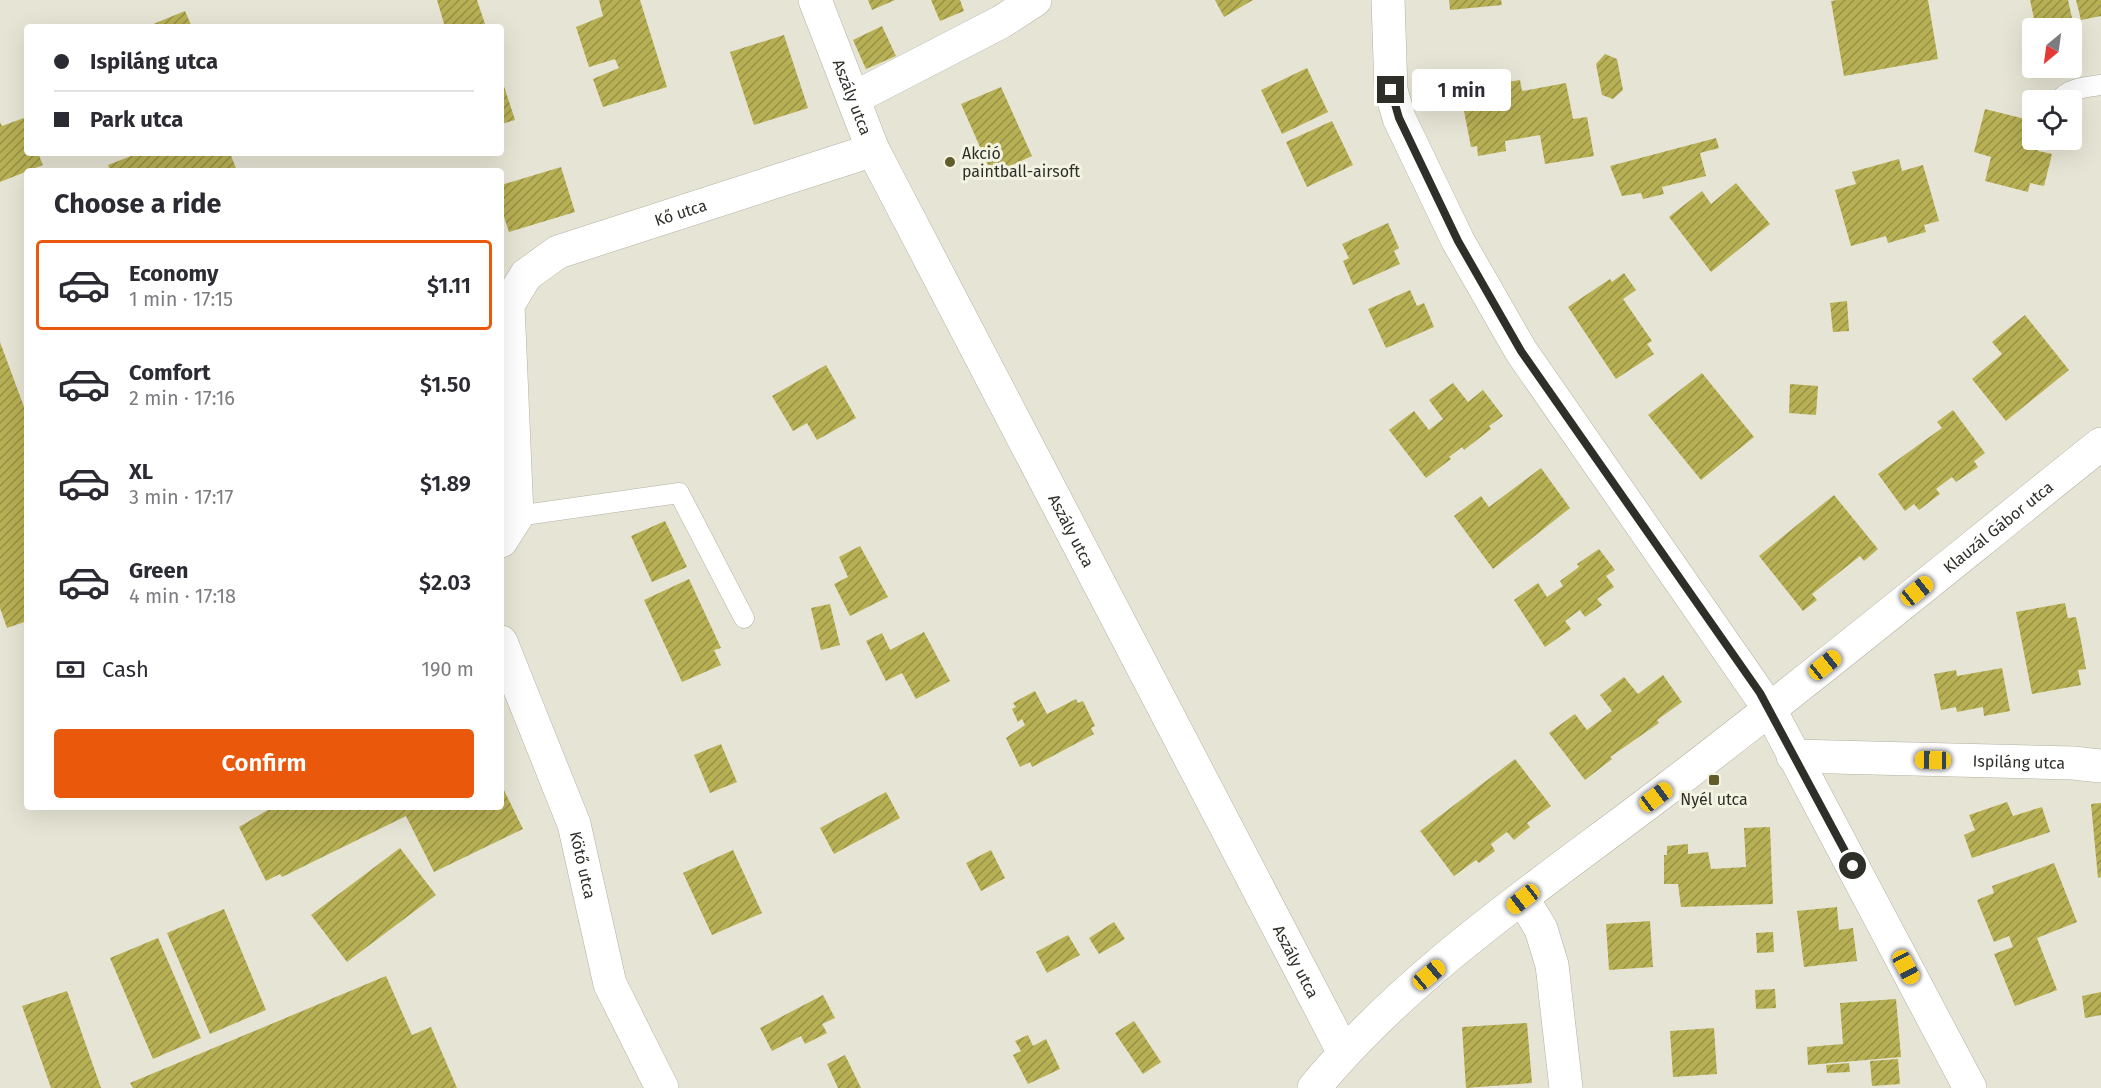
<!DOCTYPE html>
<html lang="en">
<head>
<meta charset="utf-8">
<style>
  :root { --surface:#fff; --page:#f2f2f3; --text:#2b2b33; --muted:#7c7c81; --line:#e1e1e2; --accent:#ea580c }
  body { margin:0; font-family:"Fira Sans",sans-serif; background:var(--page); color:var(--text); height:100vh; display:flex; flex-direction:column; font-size:22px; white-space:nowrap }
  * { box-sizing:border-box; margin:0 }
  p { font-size:20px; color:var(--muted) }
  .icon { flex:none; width:33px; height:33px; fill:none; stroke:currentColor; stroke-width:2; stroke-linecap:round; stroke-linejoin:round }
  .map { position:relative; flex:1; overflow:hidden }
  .details { position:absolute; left:24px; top:168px; width:480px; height:642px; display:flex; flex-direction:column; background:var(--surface); border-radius:6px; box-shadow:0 6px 24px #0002 }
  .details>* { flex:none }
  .banner { position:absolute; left:24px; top:24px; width:480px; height:132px; border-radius:6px; box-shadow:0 6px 24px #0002; display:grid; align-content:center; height:132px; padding:0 30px; background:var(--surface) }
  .needle { width:39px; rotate:209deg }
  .controls { position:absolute; left:2022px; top:18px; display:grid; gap:12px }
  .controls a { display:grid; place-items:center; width:60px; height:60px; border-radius:6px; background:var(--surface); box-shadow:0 6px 24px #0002; font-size:30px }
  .end { position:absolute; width:27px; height:27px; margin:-14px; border:8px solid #2f2f29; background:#fff; box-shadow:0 0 0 3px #fff }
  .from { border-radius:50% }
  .bubble { position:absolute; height:42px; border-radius:6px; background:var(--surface); box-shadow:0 6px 24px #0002; font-size:20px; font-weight:600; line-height:42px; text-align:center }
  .car { position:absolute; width:18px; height:36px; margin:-18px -9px; border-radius:8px; box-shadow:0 0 4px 2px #0007; background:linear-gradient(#f5c518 24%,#345 0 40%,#f5c518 0 76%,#345 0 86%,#f5c518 0) }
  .banner b { display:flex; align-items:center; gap:21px; height:57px; font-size:22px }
  .banner b+b { border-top:2px solid var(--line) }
  .banner i { width:15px; height:15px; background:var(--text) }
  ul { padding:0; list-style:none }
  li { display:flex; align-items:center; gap:18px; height:90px; margin:0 12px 9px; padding:0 18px; border:3px solid transparent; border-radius:6px }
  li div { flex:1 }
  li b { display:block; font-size:22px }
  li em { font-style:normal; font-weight:600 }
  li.current { border-color:var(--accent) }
  li>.icon { width:54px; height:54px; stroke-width:1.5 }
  h2 { padding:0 30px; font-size:27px; line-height:72px }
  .pay { display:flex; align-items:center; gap:15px; height:66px; padding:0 30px; font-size:22px }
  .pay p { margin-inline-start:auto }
  .button { display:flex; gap:12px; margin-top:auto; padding:12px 30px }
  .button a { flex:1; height:69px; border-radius:6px; background:var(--accent); color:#fff; font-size:24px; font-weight:600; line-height:69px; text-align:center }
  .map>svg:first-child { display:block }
  .building { fill:url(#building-hatch) }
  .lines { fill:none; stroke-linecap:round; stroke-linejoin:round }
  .lane-casing { stroke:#b2b1a2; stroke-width:21 }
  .street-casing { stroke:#b2b1a2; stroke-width:34 }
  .secondary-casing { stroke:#b2b1a2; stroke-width:34 }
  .lane { stroke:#fff; stroke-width:20 }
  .street { stroke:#fff; stroke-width:33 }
  .secondary { stroke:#fff; stroke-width:33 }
  .route { stroke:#2f2f29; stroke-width:8 }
  .poi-dot { fill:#615c29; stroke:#f3f3e2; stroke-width:2 }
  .labels { text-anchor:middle; stroke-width:6; stroke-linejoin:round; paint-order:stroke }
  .street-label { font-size:16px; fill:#2f2f29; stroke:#f3f3e2 }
  .poi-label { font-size:16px; fill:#2f2f29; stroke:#f3f3e2; text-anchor:start }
</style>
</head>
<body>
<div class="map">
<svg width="2101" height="1088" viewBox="0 0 2101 1088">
  <defs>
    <pattern id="building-hatch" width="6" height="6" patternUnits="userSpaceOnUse" patternTransform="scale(1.5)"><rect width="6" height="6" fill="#b8b054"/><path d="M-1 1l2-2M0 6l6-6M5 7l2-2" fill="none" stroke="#969046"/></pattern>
  </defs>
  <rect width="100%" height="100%" fill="#e6e5d5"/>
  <path class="building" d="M437,0h40l9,27h-41z
    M599,0h41l27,87 -64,20 -10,-28 26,-11 -4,-9 -26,8 -13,-40 27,-11z
    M868,0h27l-23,10z
    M931,0h29l4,11 -24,10z
    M1215,0h38l-29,17z
    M1449,0h52l1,5 -52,5z
    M1838,0h90l10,59 -94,17 -13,-75z
    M2030,0h38l6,27 -38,1z
    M2076,0h25v16l-20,4z
    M185,11l7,16h-46z
    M882,26l14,30 -30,13 -13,-29z
    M784,35l24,73 -54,17 -24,-73z
    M1605,54l12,5 6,31 -10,9 -11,-4 -6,-31z
    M1307,68l21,44 -46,22 -21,-44z
    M501,77l14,43 -14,4z
    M1520,80l2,11 44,-8 7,36 14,-2 7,39 -49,8 -5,-29 -35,6 1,10 -28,5 -1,-10 -6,1 -9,-46 24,-4 -2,-11z
    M1001,87l31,69 -40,18 -31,-70z
    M1985,109l44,11 -6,23 16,4 -1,4 14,3 -8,32 -14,-3 -2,9 -43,-11 6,-24 -17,-5z
    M24,118l3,8v27h11l5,12 -43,17v-60l2,4z
    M1332,121l21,44 -46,22 -21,-45z
    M1716,138l3,10 -19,5 6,23 -44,11 2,7 -21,5 -2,-6 -19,3 -12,-30z
    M139,153h91l7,18h-127l-2,-6z
    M1899,159l3,12 21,-6 16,56 -15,4 2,7 -38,11 -2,-7 -35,10 -16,-56 21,-6 -4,-12z
    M561,167l14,45 -66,20 -8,-24v-23z
    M1736,183l34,41 -59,48 -42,-55 33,-26 9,13z
    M1388,223l11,25 -5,3 6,13 -47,21 -10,-24 6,-3 -7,-14z
    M1624,273l12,17 -13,9 29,42 -5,3 7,10 -38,25 -48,-72 42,-28 2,3z
    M1410,290l7,16 7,-3 10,24 -48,21 -18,-39z
    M1847,301l2,30 -16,1 -3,-29z
    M2025,315l44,55 -63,51 -34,-42 30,-25 -10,-12z
    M0,342l27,73v206l-20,7 -7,-20z
    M826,365l30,53 -39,22 -10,-17 -14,8 -21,-35z
    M1702,373l52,64 -53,43 -53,-65z
    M1453,383l15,19 15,-12 20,26 -14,10 2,3 -27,21 -2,-3 -13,10 2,2 -25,19 -37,-48 25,-19 15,19 14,-11 -14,-19z
    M1790,384l28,2 -2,29 -27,-2z
    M1953,410l32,43 -11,8 4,6 -22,15 -4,-5 -16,12 4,5 -21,16 -5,-6 -9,7 -27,-37 64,-46 -5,-6z
    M1541,468l29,40 -77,61 -39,-53 27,-20 8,11z
    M1834,495l44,54 -14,12 -4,-5 -48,38 5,6 -14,11 -44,-55z
    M665,521l22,46 -35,15 -21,-46z
    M860,546l28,51 -38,19 -16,-32 14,-7 -9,-20z
    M1599,549l16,21 -9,6 8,11 -17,12 5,6 -17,12 -5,-7 -15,11 6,8 -26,18 -31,-47 24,-17 9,14 16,-11 -3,-5 19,-14 -2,-3z
    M689,579l32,69 -7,2 7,15 -39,17 -38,-82z
    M2065,603l3,15 8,-1 5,24 5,28 -8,1 3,15 -49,9 -16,-82z
    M830,604l10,41 -19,5 -10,-42z
    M924,632l26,49 -34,18 -14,-26 -16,8 -20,-40 16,-8 8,17z
    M2002,668l8,43 -26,5 -1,-9 -26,5 -1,-5 -15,3 -7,-36 22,-4 1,6z
    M1663,675l19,27 -25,18 2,3 -49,34 2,2 -27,21 -36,-47 26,-19 12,16 25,-19 -12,-16 24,-18 14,17z
    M1035,691l12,23 29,-15 2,4 5,-2 12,25 -4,2 3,6 -62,33 -2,-5 -10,5 -14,-29 19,-13 -3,-6 -4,3 -6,-13 4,-2 -3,-4z
    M721,744l16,38 -27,11 -16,-38z
    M1515,759l36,47 -24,17 3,4 -16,13 -7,-8 -16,12 4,7 -16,12 -3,-3 -22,16 -34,-45z
    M501,784l22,45 -89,43 -28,-56 -124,61 -2,-3 -14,7 -27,-54 34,-20h228z
    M886,792l14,26 -66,36 -14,-26z
    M2007,802l6,14 29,-9 8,25 -78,26 -8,-23 11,-5 -6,-15z
    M2101,803v74l-3,1 -7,-74z
    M1770,827l3,77 -92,3 -3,-23h-14v-29h3v-9l21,-2v10l20,-2 3,17 35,-2 -2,-39z
    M400,848l36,47 -89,67 -36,-47z
    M733,850l29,63 -50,22 -29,-62z
    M991,850l14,28 -24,13 -15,-28z
    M2054,863l23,59 -40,16 20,52 -42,16 -21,-52 19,-7 -4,-11 -15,6 -17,-42 17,-7 -2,-7z
    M1837,907l2,23 14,-2 4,33 -53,6 -7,-56z
    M224,909l42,101 -56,24 -43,-101z
    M1650,921l3,46 -44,3 -3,-46z
    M1114,922l11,17 -26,15 -10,-16z
    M1773,932l1,20 -17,1 -1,-20z
    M1068,935l12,20 -33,18 -11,-21z
    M158,938l43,100 -48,21 -43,-101z
    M386,976l26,59 19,-8 26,61h-324l-3,-5z
    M1775,989l1,19 -20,1 -1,-19z
    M67,991l34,97h-50l-29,-82z
    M2101,992v23l-16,3 -3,-22z
    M823,995l12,23 -13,6 5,9 -22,11 -4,-8 -29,15 -12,-23z
    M1896,999l5,58 -93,8 -1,-18 36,-3 -3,-41z
    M1134,1021l27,41 -18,12 -28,-41z
    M1527,1023l5,60 -66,5 -4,-61z
    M1714,1028l3,46 -44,3 -3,-46z
    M1028,1035l5,11 13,-7 14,30 -32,15 -15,-29 8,-4 -6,-10z
    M845,1055l16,33h-23l-11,-24z
    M1898,1059l2,25 -28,2 -2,-25z
    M1849,1063l1,9 -23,1 -1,-8z"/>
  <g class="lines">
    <g class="lane-casing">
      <path id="lane" d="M2060,100c8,-12 28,-13 41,-15
        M517,516l162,-23 65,125"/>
    </g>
    <g class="street-casing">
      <g id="street">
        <path id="s1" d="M815,0l58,150 471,903"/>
        <path d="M1388,0l3,90 8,28 59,123 63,110 249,359 200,378"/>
        <path d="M854,98l147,-76 34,-22"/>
        <path id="s2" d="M501,541l16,-25 -9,-211 18,-30 32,-23 315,-102"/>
        <path id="s3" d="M501,642l73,182 36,160 52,104"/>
        <path id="s4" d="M1793,756l280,7 28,3"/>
        <path d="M1523,899l18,30 11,36 14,123"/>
      </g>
    </g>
    <g class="secondary-casing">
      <g id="secondary">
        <path id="s5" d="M1314,1088c97,-118 234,-208 354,-300 147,-112 289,-229 433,-344"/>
      </g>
    </g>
    <use href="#lane" class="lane"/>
    <use href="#street" class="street"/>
    <use href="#secondary" class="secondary"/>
  </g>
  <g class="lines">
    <path class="route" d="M1391,90l8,28 59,123 63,110 239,342 93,173"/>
  </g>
  <g class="poi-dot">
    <circle cx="950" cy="162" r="6"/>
    <rect x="1708" y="774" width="12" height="12" rx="3"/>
  </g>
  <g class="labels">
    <g class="street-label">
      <text dy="6" stroke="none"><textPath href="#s1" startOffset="104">Aszály utca</textPath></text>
      <text dy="6" stroke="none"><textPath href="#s2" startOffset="444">Kő utca</textPath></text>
      <text dy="6" stroke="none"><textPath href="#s5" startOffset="886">Klauzál Gábor utca</textPath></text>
      <text dy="6" stroke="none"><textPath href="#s1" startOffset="590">Aszály utca</textPath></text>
      <text dy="6" stroke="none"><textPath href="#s4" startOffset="226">Ispiláng utca</textPath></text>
      <text dy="6" stroke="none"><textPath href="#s3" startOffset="238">Kötő utca</textPath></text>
      <text dy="6" stroke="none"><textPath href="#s1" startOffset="1076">Aszály utca</textPath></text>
    </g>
    <g class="poi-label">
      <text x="962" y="159">Akció<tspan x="962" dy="18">paintball-airsoft</tspan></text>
      <text x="1714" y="805" text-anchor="middle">Nyél utca</text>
    </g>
  </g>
</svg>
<div class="controls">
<a><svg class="needle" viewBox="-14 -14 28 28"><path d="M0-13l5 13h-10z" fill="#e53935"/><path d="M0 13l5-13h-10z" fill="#7c7c81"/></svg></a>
<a><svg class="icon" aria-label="locate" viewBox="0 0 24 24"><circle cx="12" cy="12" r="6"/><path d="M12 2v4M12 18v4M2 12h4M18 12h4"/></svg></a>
</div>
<i class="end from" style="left:1853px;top:866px"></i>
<i class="end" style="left:1391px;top:90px"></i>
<div class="bubble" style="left:1412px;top:69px;width:99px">1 min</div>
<i class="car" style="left:1917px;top:591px;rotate:51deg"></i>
<i class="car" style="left:1825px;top:665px;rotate:51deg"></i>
<i class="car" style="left:1933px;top:760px;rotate:271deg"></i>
<i class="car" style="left:1656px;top:797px;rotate:53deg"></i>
<i class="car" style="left:1523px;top:899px;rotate:232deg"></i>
<i class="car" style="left:1906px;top:967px;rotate:152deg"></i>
<i class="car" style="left:1429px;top:975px;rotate:50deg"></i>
<div class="banner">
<b><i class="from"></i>Ispiláng utca</b>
<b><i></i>Park utca</b>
</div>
<section class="details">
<h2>Choose a ride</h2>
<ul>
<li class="current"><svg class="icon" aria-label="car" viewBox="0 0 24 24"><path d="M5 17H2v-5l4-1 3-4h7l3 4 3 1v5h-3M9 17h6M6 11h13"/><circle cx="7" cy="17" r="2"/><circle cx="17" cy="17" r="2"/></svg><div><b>Economy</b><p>1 min · 17:15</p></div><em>$1.11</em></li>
<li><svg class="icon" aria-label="car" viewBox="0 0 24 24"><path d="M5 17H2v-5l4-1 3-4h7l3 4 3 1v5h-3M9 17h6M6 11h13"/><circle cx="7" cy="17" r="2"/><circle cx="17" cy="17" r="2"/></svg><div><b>Comfort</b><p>2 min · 17:16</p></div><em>$1.50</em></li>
<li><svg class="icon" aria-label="car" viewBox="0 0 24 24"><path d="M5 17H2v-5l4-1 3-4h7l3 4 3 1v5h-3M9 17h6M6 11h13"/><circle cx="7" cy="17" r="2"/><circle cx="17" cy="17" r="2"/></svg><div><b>XL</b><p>3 min · 17:17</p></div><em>$1.89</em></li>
<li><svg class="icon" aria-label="car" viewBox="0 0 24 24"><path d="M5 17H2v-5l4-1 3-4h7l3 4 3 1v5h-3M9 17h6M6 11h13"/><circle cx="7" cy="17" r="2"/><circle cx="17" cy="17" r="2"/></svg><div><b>Green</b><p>4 min · 17:18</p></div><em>$2.03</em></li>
</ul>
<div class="pay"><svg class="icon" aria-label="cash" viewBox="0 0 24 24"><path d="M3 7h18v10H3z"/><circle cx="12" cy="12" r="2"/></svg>Cash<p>190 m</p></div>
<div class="button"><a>Confirm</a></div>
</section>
</div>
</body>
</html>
